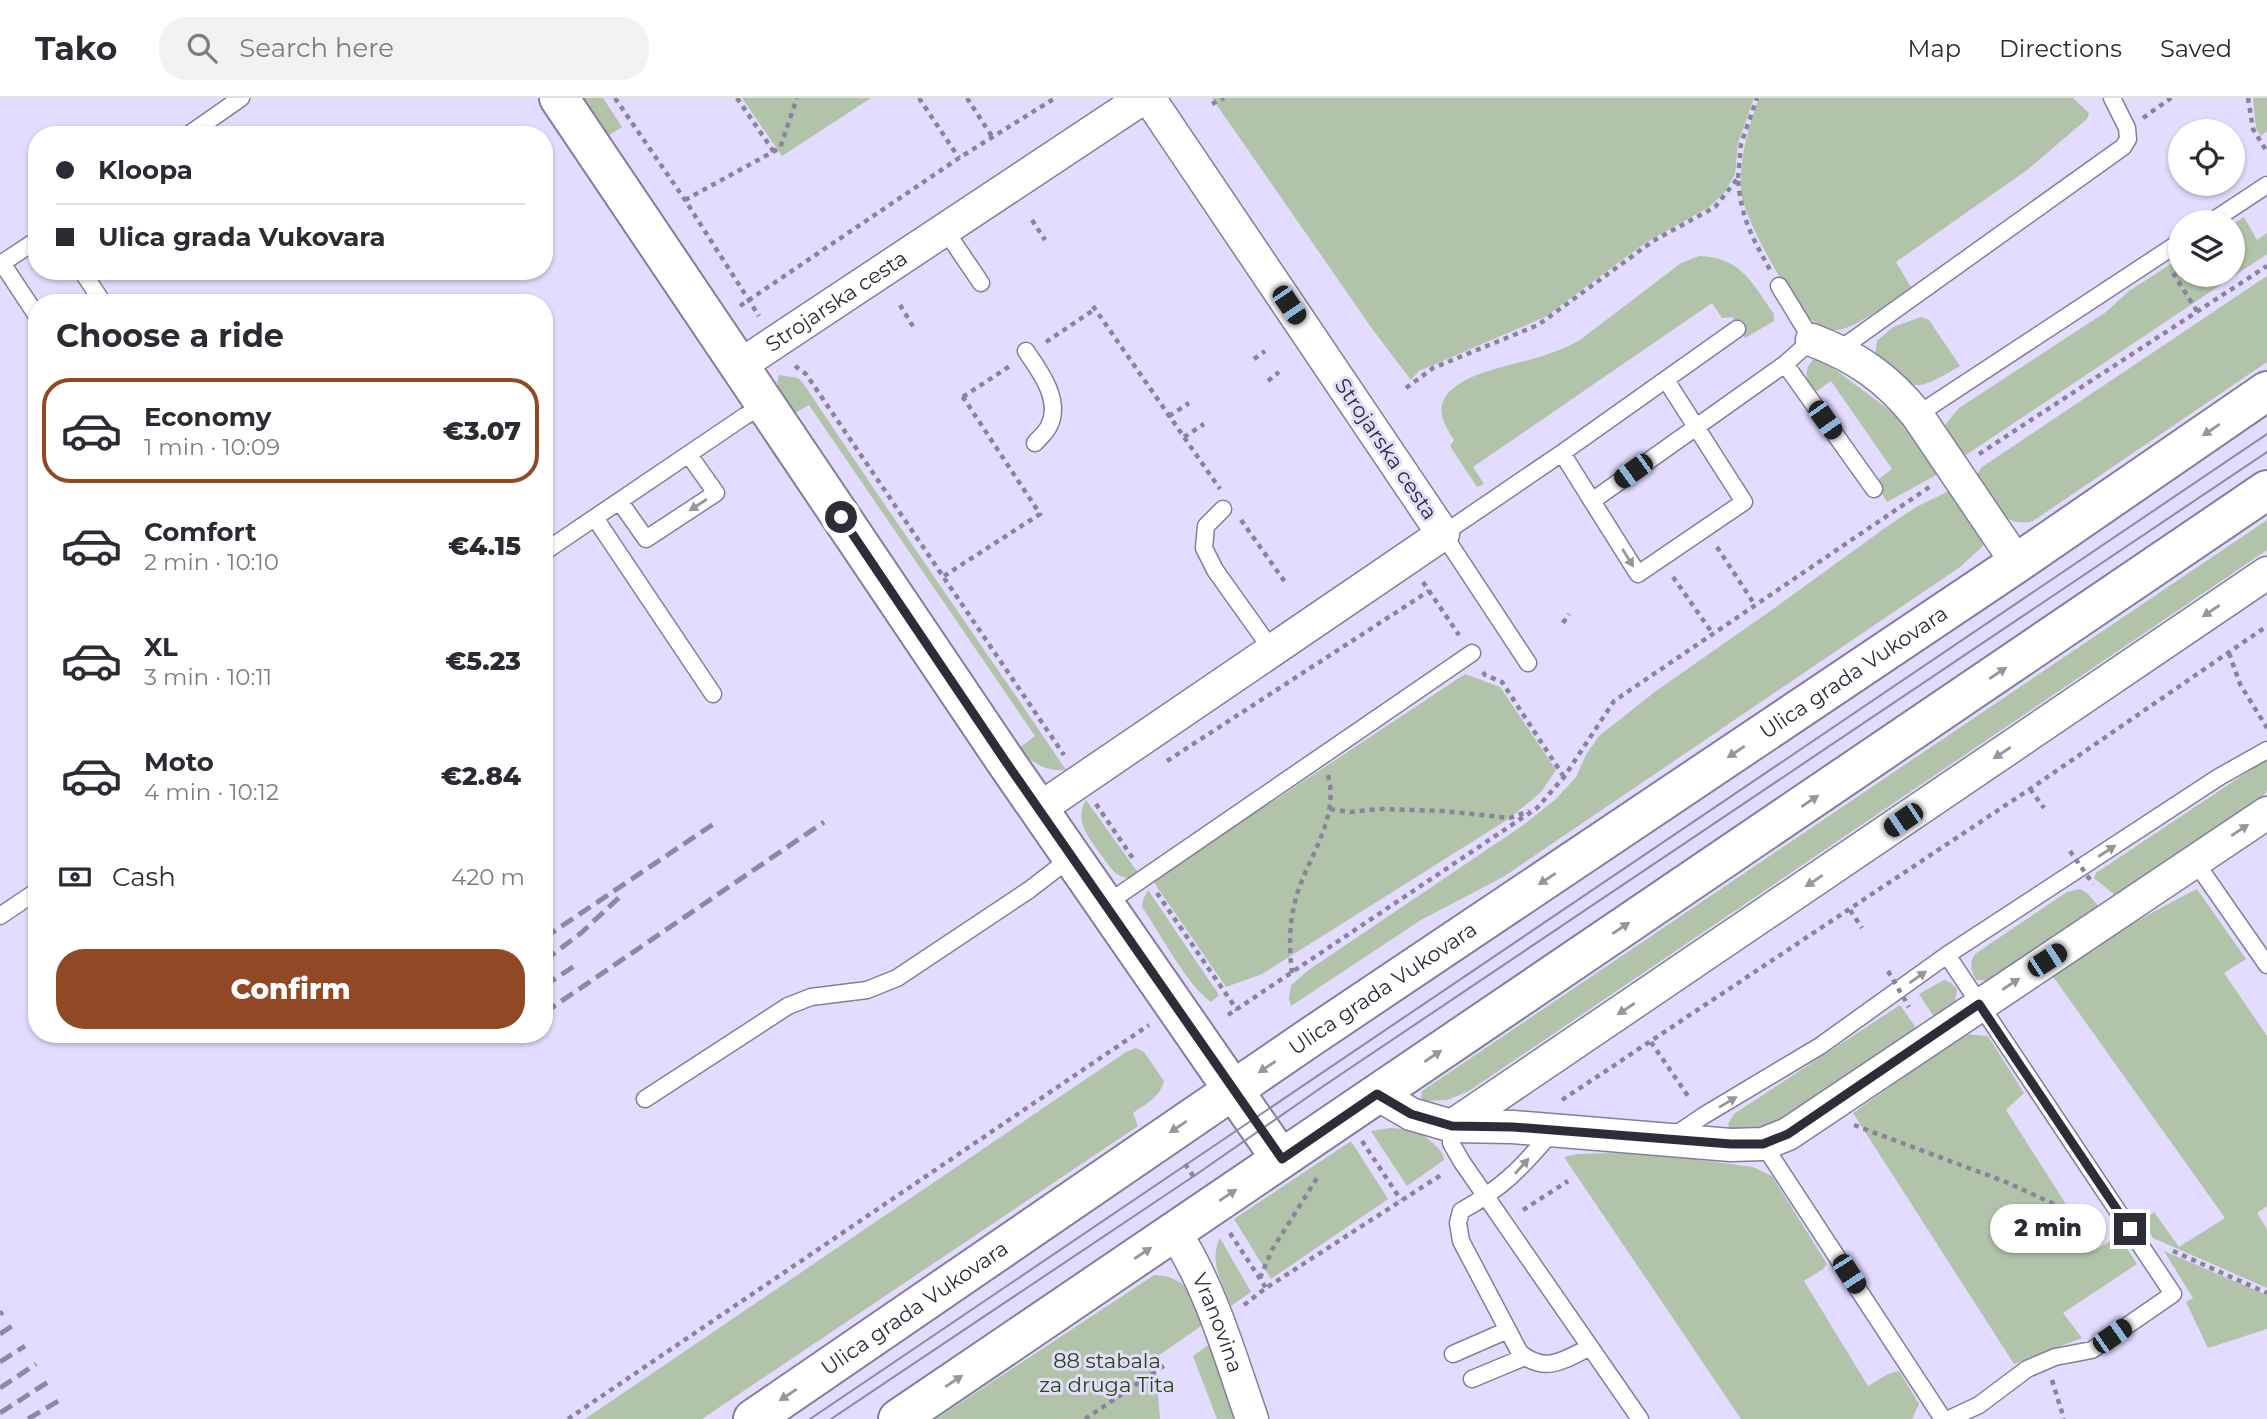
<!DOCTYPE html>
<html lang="en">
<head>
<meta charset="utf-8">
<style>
  :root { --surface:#fff; --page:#f2f2f3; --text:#2b2b33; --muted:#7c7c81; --line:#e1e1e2; --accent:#904924 }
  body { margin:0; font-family:Montserrat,sans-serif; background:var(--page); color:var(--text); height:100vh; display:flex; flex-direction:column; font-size:26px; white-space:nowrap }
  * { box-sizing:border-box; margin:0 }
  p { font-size:23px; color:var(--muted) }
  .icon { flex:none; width:38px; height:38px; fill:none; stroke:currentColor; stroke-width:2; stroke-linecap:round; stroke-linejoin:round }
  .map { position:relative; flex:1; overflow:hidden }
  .drawer { position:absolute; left:28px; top:196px; width:525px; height:749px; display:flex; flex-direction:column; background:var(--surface); border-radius:28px; box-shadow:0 2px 5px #0004 }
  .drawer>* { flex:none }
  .guide { position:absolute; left:28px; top:28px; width:525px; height:154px; border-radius:28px; box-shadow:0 2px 5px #0004; display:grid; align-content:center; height:154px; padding:0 28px; background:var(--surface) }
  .buttons { position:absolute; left:2168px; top:21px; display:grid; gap:14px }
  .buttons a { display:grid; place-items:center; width:77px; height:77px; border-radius:50%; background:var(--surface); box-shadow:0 2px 5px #0004; font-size:35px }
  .end { position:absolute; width:32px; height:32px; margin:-16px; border:9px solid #2f2c39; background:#fff; box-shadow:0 0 0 4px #fff }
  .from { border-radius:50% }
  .bubble { position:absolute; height:49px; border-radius:24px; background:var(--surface); box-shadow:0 2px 5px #0004; font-size:23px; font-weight:800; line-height:49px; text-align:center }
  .car { position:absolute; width:21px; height:42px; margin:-21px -10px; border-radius:9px; box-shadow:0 0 5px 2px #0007; background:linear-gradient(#222 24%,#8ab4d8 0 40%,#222 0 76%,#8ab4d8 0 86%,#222 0) }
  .guide b { display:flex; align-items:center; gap:24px; height:66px; font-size:26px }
  .guide b+b { border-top:2px solid var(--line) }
  .guide i { width:18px; height:18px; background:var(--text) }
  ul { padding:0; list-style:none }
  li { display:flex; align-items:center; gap:21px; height:105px; margin:0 14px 10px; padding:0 14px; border:4px solid transparent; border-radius:28px }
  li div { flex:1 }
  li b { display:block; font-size:26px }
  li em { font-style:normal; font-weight:800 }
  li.selected { border-color:var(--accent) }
  li>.icon { width:63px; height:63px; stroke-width:1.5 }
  h2 { padding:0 28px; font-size:32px; line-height:84px }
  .pay { display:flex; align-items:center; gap:18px; height:77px; padding:0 28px; font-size:26px }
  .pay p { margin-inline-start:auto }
  .cta { display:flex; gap:14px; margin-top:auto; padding:14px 28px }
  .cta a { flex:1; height:80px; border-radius:28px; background:var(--accent); color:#fff; font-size:28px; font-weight:800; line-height:80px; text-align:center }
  header { display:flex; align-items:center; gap:42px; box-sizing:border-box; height:98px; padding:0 35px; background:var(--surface); border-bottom:2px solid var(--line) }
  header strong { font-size:33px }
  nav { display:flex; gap:38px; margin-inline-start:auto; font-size:24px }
  .search { width:490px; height:63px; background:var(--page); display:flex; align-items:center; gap:18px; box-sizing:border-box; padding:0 24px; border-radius:28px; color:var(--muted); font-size:26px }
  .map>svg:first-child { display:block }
  .green { fill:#b1c3a9 }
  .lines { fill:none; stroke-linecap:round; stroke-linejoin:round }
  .lane-casing { stroke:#847d9c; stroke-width:19 }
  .street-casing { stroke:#847d9c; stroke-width:35 }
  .secondary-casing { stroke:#847d9c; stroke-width:42 }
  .path { stroke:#89849c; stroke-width:4.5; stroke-dasharray:5 5; stroke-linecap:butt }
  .lane { stroke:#fff; stroke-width:16 }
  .street { stroke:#fff; stroke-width:32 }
  .secondary { stroke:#fff; stroke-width:38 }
  .tram { stroke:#8e89a1; stroke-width:2 }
  .rail { stroke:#8e89a1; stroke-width:5; stroke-dasharray:14 7; stroke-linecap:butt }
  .path-bridge { stroke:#89849c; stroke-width:4.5; stroke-dasharray:5 5; stroke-linecap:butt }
  .oneway { fill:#97969c }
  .route { stroke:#2f2c39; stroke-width:9 }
  .labels { text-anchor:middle; stroke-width:6; stroke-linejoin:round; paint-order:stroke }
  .street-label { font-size:21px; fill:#2f2c39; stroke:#e3dcfe }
  .park-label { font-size:21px; fill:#264b0d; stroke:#e3dcfe }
</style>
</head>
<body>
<header>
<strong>Tako</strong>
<div class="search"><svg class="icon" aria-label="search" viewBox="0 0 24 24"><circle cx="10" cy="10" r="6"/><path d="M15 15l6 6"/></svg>Search here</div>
<nav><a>Map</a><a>Directions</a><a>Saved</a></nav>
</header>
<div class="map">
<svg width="2267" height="1321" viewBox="0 0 2267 1321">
  <rect width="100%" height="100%" fill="#e3dcfe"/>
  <path class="green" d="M578,0h25l19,29 -17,11z
    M742,0h129l-89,58z
    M1212,0h542l-16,45 -3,31 -11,19 -15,14 -64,36 -100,74 -126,54 -8,9 -38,-50z
    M1759,0h314l16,15 -2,6 -60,51 -131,92 15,25c-16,11 -56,42 -73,43 -9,1 -23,-6 -29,-12 -19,-17 -66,-102 -68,-126 -2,-33 7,-64 18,-94z
    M2253,0h14v33l-6,5 -5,-8z
    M2244,119l13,23 10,-7v21l-304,203 -18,-32 14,-17 147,-96 23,-21 51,-33v17h53v-51z
    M1699,158c42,1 53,27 75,58v7l-29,17 -13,-21 -10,1 -10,-15 -239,164 11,17 -7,3 -27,-41 4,-6c-6,-10 -15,-23 -12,-35 7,-29 63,-38 87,-45 18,-5 35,-11 51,-20l101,-77z
    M2267,178v86l-234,159c-31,9 -43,-23 -57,-45l6,-9z
    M1921,219l8,3 31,46c-48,28 -46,26 -85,-11l2,-14 16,-14z
    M1818,259l78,58 18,17 24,42 -51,28 -12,-20 17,-13 -61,-88 -17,12c-10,-11 -11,-29 4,-36z
    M779,277l19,3 5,5c86,130 176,258 263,387 -19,2 -34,-7 -48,-21l17,-13 -226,-331 -18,10c-8,-13 -17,-23 -12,-40z
    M1951,392l31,45 1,11 -23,21 -457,310 -82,43 -130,86 -2,-8 2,-13 19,-16 212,-143 34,-27 20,-22 10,-22 13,-19 57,-45 120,-84 109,-79 31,-21z
    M2267,422v30l-798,541 -22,9 -23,1 -3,-4 1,-6z
    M1465,576l35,13 56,83 -15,22 -31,26 -248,156 -36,13 -73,-106z
    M2267,661v32l-12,15 -138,91 -23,-19 2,-5z
    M1086,702l53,74c-6,2 -11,5 -17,3 -8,-3 -15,-14 -20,-21 -12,-16 -29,-35 -16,-56z
    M2080,791l7,4 14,16 -106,72 -19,-1c-5,-9 -7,-17 -1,-26l92,-62z
    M2197,791l49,70 -22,14 43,63v170l-10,7 10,16v59l-114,-50 -10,-17 11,-9 25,35 46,-29 -173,-243c46,-32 95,-61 145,-86z
    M1148,792l71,105 -8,7c-24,-17 -51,-69 -69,-95l1,-7z
    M1944,882l7,3 6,6c-1,17 -7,22 -21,31l-17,-26z
    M1900,907l19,27 -152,99 -37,-2 -2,-5 6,-10z
    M1965,936l23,2 36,57 -18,17 63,99 3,2 1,4 22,35 24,-14 18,28 -74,49 19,25 -68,26 -161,-251z
    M1136,950l8,4 20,29c-4,16 -18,23 -31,32l5,13 -436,293h-117l541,-367z
    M1390,1030c21,1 31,3 46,18 5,5 7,7 8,14l-37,26 -36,-55z
    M1351,1043l37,58 -117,80 -37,-60z
    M1611,1055l60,3 82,11 19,9 55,88 -4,5 -19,12 64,105 20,-12 11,-3 20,33 -7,15h-171l-177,-262 14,-3z
    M1220,1140l31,54 -20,14c-8,-21 -23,-46 -11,-68z
    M2164,1153l103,44v34l-59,19 -22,-46 7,-4z
    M1154,1177c34,1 39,23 50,49l-49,34 5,61h-224z
    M1210,1246l32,75h-25l-24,-63z"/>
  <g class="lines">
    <g class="lane-casing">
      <path id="lane" d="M188,37l53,-37
        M2211,124l56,-37
        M945,132l36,53
        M37,142l-35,23 35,53
        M82,173l21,32
        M1779,188l33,54 -27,24
        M1839,252l284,-203 5,-8 -1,-11 -15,-30
        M1026,253c14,20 36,50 23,75 -3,7 -10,12 -14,17
        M1917,317l263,-173
        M1562,355l30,48 193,-137 89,125
        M1592,403l46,73 106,-72 -78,-122
        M620,404l26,37 70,-46 -27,-38
        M1223,411l-17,17 -2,22 11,22 57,80
        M595,420l118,176
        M544,454l201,-136 21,-11
        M1528,565l-85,-129 119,-81 175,-124
        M2194,762l73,105
        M1106,806l366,-251
        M0,818l37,-25
        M1947,857l226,339 -81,56 -37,7 -28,12 -48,36 -30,14
        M645,1001l143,-93 23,-9 56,-7 30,-12 132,-88 43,-33
        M1452,1028l-1,17 11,19 178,257
        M1553,1033c-31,36 -50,57 -92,80l-3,12 3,18 59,112c26,21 44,7 70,-6
        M1672,1039l31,-21 117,-70 127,-91 272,-178 48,-27
        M1763,1046l180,275
        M1453,1256l55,-24
        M1472,1281l53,-22"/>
    </g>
    <g class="street-casing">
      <g id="street">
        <path d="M1812,242c45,17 75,38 105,75l100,148"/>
        <path id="s1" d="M739,268l404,-268"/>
        <path d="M1039,711l404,-275 -294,-436"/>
        <path d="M1377,996l34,20 41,12 61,1 218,18 32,-1 25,-10 479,-321"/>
        <path d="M1452,1028l815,-553"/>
        <path id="s2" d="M1174,1133c37,57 56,125 78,188"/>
      </g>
    </g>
    <g class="secondary-casing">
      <g id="secondary">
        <path d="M559,0l447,664 275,397"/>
        <path id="s3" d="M753,1321l559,-383 705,-473 250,-172"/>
        <path d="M898,1321l1369,-929"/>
      </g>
    </g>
    <path class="path" d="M615,0l70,102 74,116
      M737,0l37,54
      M919,0l40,60
      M967,0l26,40
      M2248,0l5,31 14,23
      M1212,6l12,-6
      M2143,20l28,-20
      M1738,80l3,-34 16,-46
      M685,102l95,-52 17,-50
      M1032,122l13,20
      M2173,175l24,38
      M900,207l14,23
      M740,208l219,-148 96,-60
      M1093,208l127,183
      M1046,244l49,-33
      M1254,261l11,-8
      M795,268l11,8 258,381
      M1268,283l11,-9
      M1406,290l27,-20 105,-43 115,-84 62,-34 23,-29c3,40 13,57 32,92
      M963,299l47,-31
      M1169,318l20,-13
      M1184,339l20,-13
      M1979,356l288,-188
      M1241,422l44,62
      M1717,449l38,58
      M944,478l96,-62 -79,-120
      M1673,479l40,57
      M1423,484l36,53
      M1563,525l6,-9
      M2229,555l11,31 27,44
      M1483,574l2,3 17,7 62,95
      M1167,663l262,-170
      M2030,691l14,19
      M1096,706l38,56
      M1330,711l20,3 31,-3 62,2 67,7 19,-7
      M1157,795l80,117
      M1850,812l12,18
      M1292,875c-3,-25 -3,-50 4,-75 11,-40 44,-79 32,-123
      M1228,917l309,-207 27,-31 50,-76 317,-215
      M1651,944l39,57
      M1562,1002l468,-311 237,-163
      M1854,1027l152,57 72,33 13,-8
      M1362,1043l39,59
      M1185,1066l11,16
      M1523,1112l45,-29
      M1230,1135l36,55
      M2173,1153l94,42
      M1260,1180l12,-28 45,-72 4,-2
      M1244,1207l22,-17 178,-115
      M2052,1282l12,39
      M568,1321l581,-394
      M1085,1321l80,-54"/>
    <use href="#lane" class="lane"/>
    <use href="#street" class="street"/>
    <use href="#secondary" class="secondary"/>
    <path class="tram" d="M810,1321l1457,-985
      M831,1321l363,-243 131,-91 942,-633"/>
    <path class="rail" d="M544,840l171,-115
      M544,863l37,-28 43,-40
      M544,888l35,-23
      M544,915l280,-191
      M0,1216l3,-2
      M0,1236l12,-8
      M0,1264l25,-16
      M0,1290l36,-24
      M0,1315l48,-31
      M28,1321l32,-19"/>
    <path class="path-bridge" d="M2070,753l23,33
      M1888,873l21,36"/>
  </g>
  <defs><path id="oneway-solid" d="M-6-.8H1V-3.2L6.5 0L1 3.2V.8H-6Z" transform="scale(1.75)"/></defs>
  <g class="oneway">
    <use href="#oneway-solid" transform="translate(2211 332) rotate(146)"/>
    <use href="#oneway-solid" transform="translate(698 407) rotate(147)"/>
    <use href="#oneway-solid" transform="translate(1628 460) rotate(58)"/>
    <use href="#oneway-solid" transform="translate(2211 513) rotate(146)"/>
    <use href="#oneway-solid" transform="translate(1998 575) rotate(-34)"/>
    <use href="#oneway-solid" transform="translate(1736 654) rotate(146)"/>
    <use href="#oneway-solid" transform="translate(2002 655) rotate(146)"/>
    <use href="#oneway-solid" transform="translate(1810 703) rotate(-34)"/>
    <use href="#oneway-solid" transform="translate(2240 732) rotate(-34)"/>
    <use href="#oneway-solid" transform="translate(2107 753) rotate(-33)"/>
    <use href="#oneway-solid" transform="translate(1547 781) rotate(146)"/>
    <use href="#oneway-solid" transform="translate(1814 783) rotate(146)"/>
    <use href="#oneway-solid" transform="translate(1621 830) rotate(-34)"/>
    <use href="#oneway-solid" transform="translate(1918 879) rotate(-35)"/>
    <use href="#oneway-solid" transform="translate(2011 886) rotate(-33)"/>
    <use href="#oneway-solid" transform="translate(1626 911) rotate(146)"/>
    <use href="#oneway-solid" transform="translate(1433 958) rotate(-34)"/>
    <use href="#oneway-solid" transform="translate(1267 969) rotate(146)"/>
    <use href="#oneway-solid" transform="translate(1728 1004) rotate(-31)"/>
    <use href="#oneway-solid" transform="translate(1178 1029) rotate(146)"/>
    <use href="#oneway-solid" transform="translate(1522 1068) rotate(-48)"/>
    <use href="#oneway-solid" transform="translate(1228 1097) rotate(-34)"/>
    <use href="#oneway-solid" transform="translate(1143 1155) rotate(-34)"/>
    <use href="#oneway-solid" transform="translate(954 1283) rotate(-34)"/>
    <use href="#oneway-solid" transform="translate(788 1297) rotate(146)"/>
  </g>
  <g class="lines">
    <path class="route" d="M841,419l165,245 276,397 95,-65 34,20 41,12 61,1 218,17h32l25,-10 191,-130 151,225"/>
  </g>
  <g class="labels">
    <g class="street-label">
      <text dy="7" stroke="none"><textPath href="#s1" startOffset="117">Strojarska cesta</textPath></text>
      <text transform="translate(1386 351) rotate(56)" y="7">Strojarska cesta</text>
      <text dy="7" stroke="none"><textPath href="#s3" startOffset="1330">Ulica grada Vukovara</textPath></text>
      <text dy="7" stroke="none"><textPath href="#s3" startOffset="763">Ulica grada Vukovara</textPath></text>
      <text dy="7" stroke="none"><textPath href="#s3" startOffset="196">Ulica grada Vukovara</textPath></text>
      <text dy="7" stroke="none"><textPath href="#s2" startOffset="102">Vranovina</textPath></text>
    </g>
    <g class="park-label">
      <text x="1107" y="1270">88 stabala<tspan x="1107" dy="24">za druga Tita</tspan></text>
    </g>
  </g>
</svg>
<div class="buttons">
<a><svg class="icon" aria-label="locate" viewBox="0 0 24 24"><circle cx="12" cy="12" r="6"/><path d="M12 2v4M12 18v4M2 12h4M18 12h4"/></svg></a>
<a><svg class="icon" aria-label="layers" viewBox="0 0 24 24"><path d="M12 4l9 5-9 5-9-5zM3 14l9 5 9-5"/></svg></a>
</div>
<i class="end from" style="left:841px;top:419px"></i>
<i class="end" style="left:2130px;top:1131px"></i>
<div class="bubble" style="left:1990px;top:1106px;width:116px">2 min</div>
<i class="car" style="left:1289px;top:207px;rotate:146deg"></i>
<i class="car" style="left:1825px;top:322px;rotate:145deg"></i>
<i class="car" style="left:1633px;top:373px;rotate:234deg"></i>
<i class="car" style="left:1903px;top:722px;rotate:236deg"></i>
<i class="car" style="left:2047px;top:862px;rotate:57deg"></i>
<i class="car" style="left:1849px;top:1176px;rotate:147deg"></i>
<i class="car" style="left:2112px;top:1238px;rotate:55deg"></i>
<div class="guide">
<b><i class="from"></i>Kloopa</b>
<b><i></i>Ulica grada Vukovara</b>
</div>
<section class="drawer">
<h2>Choose a ride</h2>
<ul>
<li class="selected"><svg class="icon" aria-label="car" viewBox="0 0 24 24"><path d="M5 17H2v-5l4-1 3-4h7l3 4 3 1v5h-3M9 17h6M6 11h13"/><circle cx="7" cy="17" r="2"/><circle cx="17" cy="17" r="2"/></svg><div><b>Economy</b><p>1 min · 10:09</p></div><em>€3.07</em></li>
<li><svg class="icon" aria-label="car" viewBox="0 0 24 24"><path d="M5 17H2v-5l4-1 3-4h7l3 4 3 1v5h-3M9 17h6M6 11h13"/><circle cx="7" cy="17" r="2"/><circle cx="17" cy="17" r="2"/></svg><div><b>Comfort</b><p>2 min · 10:10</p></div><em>€4.15</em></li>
<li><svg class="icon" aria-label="car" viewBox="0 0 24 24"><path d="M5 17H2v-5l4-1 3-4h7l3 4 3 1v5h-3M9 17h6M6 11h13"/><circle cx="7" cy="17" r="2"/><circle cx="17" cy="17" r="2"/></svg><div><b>XL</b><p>3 min · 10:11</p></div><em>€5.23</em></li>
<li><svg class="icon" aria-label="car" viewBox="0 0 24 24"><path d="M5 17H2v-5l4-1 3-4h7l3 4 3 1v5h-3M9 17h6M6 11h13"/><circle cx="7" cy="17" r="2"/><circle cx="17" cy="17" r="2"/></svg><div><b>Moto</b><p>4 min · 10:12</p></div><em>€2.84</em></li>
</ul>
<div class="pay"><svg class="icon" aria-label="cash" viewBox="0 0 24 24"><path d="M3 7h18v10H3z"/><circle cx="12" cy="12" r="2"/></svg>Cash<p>420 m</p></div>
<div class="cta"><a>Confirm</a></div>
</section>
</div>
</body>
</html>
